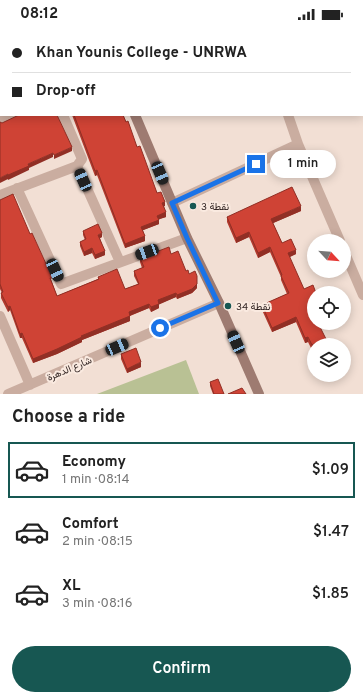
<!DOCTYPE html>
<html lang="en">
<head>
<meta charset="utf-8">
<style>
  :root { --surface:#fff; --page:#f6f6f6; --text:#222; --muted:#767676; --line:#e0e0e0; --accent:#175752 }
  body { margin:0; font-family:Overpass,Vazirmatn,sans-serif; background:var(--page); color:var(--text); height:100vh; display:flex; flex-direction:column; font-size:15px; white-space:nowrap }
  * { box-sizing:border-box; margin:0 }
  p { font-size:13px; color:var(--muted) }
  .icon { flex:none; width:22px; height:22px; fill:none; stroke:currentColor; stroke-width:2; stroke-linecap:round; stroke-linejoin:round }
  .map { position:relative; height:366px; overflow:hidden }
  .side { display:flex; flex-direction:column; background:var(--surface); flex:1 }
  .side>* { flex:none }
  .hud { position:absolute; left:0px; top:0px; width:363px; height:88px; box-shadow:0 2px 10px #0003; display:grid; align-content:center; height:88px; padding:0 12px; background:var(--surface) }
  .needle { width:26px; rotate:116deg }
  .tools { position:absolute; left:307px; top:206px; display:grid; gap:8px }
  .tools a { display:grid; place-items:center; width:44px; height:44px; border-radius:50%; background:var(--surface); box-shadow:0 2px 10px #0003; font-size:20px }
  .end { position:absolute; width:18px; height:18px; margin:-9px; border:5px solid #1a73e8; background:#fff; box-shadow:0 0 0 2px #fff }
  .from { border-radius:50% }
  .bubble { position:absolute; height:28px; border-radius:14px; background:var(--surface); box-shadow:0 2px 10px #0003; font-size:13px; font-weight:600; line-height:28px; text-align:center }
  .car { position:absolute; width:12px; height:24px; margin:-12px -6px; border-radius:5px; box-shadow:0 0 3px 1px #0007; background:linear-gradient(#222 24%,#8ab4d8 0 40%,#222 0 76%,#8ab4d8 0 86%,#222 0) }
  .hud b { display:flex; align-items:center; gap:14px; height:38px; font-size:15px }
  .hud b+b { border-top:1px solid var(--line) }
  .hud i { width:10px; height:10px; background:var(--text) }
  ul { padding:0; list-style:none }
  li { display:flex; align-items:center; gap:12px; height:56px; margin:0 8px 6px; padding:0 4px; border:2px solid transparent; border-radius:0px }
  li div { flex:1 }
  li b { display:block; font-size:15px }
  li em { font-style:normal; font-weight:600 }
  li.selected { border-color:var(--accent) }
  li>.icon { width:36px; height:36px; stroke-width:1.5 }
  h2 { padding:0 12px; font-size:18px; line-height:48px }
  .button { display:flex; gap:8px; margin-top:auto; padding:8px 12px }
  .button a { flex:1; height:46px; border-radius:24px; background:var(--accent); color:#fff; font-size:16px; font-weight:600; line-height:46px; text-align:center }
  .status { display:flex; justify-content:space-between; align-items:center; height:28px; padding:0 20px; background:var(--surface); direction:ltr }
  .status svg { height:11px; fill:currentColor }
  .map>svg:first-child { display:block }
  .green { fill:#b9c194 }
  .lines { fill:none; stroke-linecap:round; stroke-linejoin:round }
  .street { stroke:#caada0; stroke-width:10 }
  .secondary { stroke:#9e7b71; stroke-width:10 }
  .wall { fill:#b23a2e }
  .shaded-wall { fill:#912f25 }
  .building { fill:#cf4335; stroke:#912f25 }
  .route { stroke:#1a73e8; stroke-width:5 }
  .poi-dot { fill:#175752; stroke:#faeae0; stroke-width:1.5 }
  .labels { text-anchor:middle; stroke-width:4; stroke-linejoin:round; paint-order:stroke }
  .poi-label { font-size:10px; fill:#332624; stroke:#faeae0; text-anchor:start }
  .street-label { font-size:10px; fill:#332624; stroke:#faeae0 }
</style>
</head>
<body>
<div class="status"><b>08:12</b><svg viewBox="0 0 49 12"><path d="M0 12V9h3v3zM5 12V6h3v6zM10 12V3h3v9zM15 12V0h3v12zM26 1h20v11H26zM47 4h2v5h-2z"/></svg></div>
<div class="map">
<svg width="363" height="366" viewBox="0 0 363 366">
  <rect width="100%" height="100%" fill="#f2dfd4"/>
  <path class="green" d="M186,332l13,34h-102z"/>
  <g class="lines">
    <path class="street" d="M21,0l1,1
      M253,0l1,1
      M282,1l3,-1
      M0,18l1,-1
      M63,87l19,44 -5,7
      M0,93l15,-6
      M298,116l42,97
      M17,160l44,96 126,-46
      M0,167l77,-29 43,96
      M172,175l126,-59 -10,-29
      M344,223l19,44
      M0,288l30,69
      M8,366l211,-91"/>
    <path class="secondary" d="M100,0v1
      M135,87l52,123 32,65 40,91"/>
  </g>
  <path class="wall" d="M72,87h51l34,78 8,13h-1l2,11 -7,2v5l-16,6 2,11 -20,7 -28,-73 -2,1z
    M0,172l30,34 22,48 5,14 41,-17v-2l27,12 13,-5 -4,-8v-5l8,-3 -2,-6v-4l31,-4 15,17 11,17 -5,5 -15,6 -1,-2 -17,7v4l-8,4 -2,-4 -19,8v5l-48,19v2l-25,12 -24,9 -11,-25h-2l-10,-28 -2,2 -7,-14v-5h1l-2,-4z
    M301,183l-28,12 9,20 14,11 -7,3 25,66 12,21 -3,1h-9v4l-2,1 -4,-8 -3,1 -9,-21 -24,10 -10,-22v-5l25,-11 -6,-14v-3l-11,-25 -12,6 -9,-21 -13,6 -9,-21v-5z
    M83,203l19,6 -2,1 5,17 -10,4 -3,-6 -8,3 -4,-10v-4l5,-2 -2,-5z
    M121,326l20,13 -14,6 -6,-14z
    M210,354l14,12h-11l-3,-8z"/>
  <path class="shaded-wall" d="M72,119v4l-18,8v-4z
    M53,125v4l-24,11v2l-21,10v-5l20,-11z
    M97,142v5l-2,1v-5z
    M8,146v5l-8,4v-5z
    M165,174v4l-3,1v-4z
    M301,178v5l-30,13v-5z
    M166,184v5l-9,3v-4z
    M159,192v4l-18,7v-4z
    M249,204v5l-13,6v-5z
    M102,205v4l-4,2v-4z
    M145,208v5l-20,7v-4z
    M270,219v5l-12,6v-5z
    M92,220v5l-8,3v-4z
    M296,222v4l-8,4v-5z
    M105,223v4l-10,4v-4z
    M197,248v12l-5,5 -15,6v-4z
    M176,265v4l-18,8v-5z
    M149,276v4l-20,8v-4z
    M159,276v4l-8,4v-5z
    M10,278v4l-2,2v-5z
    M130,288v5l-48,19v2l-25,12 -24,9v-4l48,-23z
    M296,289v5l-24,10v-4z
    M22,305v5h-2v-4z
    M308,309v5l-3,1v-5z
    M326,311v5l-3,1h-9v4l-2,1v-5z
    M141,334v5l-14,6v-4z"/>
  <path class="building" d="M36,0h54v1h-54z
    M197,0h21l1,1h-22z
    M1,21v61h-1v-60z
    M19,87h38l15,32 -18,8 -1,-2 -25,11 1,2 -21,9v-1l-8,4v-56l2,1z
    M74,87h49l3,7 2,-1 9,26 3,-1 17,47 4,-1 4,10 -3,1 4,9 -9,4 2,4 -18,7 4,9 -20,8 -28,-74 -2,1z
    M292,159l9,19 -30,13 11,24 9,-4 5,11 -8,3 16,36 9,-4 3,8h-2v17l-1,1 1,2v10h4l8,16 -14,6 -4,-8 -3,1 -9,-21 -24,11 -10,-23 27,-12 -8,-17 1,-1 -12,-28 -12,6 -9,-21 -13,6 -9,-21z
    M13,166l17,40 2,-1 15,33 5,12h-2l7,18 42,-17 -1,-2 19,-8 8,20 14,-5 -5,-13 10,-4 -4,-9 29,-11 2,7 7,-3 8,20 2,-1 1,4 6,-3 2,5v8l-5,5 -15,6 -1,-2 -18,7 1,4 -8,3 -2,-3 -20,8 1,4 -49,20 1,1 -25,12 -24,10 -11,-26 -2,1 -10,-28 -2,1 -7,-14 2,-1 -3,-8v-84z
    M98,196l4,9 -4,2 7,16 -10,4 -3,-7 -8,4 -4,-10 6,-3 -3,-8z
    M136,320l5,14 -14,7 -6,-15z
    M218,351l6,15h-10l-4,-12z
    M242,360l4,6h-18z"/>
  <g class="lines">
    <path class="route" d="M160,300l58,-25 -31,-65 -15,-35 84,-39"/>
  </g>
  <g class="poi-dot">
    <circle cx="193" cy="178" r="4"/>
    <circle cx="228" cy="278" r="4"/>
  </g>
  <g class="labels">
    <g class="poi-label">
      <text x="201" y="182">نقطة 3</text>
      <text x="236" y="282">نقطة 34</text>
    </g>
    <g class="street-label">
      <text transform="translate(69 340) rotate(-23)" y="4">شارع الدهرة</text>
    </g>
  </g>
</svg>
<div class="tools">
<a><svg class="needle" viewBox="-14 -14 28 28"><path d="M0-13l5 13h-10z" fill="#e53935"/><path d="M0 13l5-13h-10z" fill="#767676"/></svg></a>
<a><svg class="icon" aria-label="locate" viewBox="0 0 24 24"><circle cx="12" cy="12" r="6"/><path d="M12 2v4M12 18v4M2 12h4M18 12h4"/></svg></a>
<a><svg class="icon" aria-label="layers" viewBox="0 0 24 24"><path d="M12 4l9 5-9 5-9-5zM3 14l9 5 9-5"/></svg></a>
</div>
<i class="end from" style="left:160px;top:300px"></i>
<i class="end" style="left:256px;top:136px"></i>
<div class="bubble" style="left:270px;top:122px;width:66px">1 min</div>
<i class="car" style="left:160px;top:145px;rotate:157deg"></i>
<i class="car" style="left:83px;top:152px;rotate:336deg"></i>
<i class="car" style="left:147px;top:224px;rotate:250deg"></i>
<i class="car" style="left:55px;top:242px;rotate:155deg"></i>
<i class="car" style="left:236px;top:314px;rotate:336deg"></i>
<i class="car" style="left:117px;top:319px;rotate:67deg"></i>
<div class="hud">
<b><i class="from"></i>Khan Younis College - UNRWA</b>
<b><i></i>Drop-off</b>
</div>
</div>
<section class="side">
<h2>Choose a ride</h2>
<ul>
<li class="selected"><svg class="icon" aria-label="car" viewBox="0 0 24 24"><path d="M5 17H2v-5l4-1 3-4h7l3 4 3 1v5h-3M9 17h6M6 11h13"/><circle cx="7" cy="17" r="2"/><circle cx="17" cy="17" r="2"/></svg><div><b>Economy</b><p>1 min · 08:14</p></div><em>$1.09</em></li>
<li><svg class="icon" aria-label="car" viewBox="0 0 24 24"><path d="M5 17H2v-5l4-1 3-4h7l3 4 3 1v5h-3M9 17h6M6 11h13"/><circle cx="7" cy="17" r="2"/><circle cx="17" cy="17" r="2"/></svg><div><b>Comfort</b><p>2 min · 08:15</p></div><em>$1.47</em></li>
<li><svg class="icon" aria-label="car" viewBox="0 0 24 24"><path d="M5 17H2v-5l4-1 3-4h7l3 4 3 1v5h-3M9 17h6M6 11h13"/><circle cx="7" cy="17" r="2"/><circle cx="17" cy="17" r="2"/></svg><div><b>XL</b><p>3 min · 08:16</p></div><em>$1.85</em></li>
</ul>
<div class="button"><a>Confirm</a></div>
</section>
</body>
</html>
